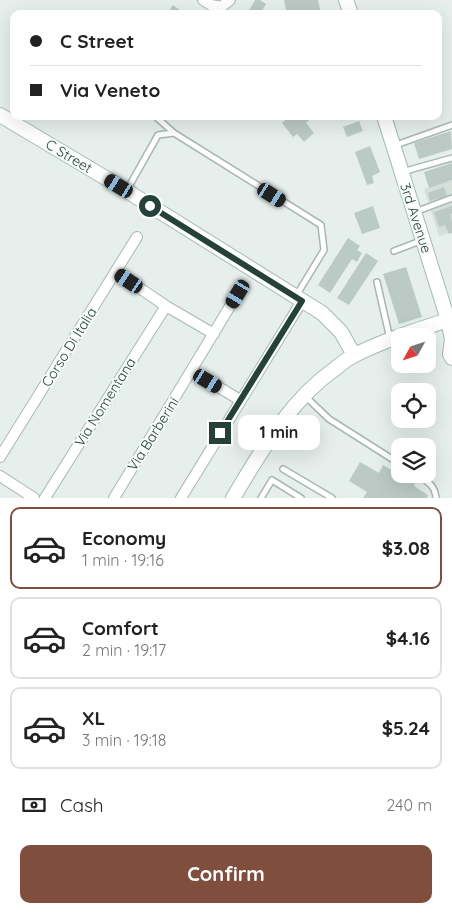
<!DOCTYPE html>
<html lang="en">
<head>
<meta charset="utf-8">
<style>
  :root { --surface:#fff; --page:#f2f2f2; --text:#222; --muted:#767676; --line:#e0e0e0; --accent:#804e3d }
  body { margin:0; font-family:Quicksand,sans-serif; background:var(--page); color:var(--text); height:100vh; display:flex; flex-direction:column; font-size:19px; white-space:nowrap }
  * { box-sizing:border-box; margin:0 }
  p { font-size:16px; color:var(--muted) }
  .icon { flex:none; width:28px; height:28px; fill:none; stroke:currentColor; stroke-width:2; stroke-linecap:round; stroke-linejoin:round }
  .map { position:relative; height:498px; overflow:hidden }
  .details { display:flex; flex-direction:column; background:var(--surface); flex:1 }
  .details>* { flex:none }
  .top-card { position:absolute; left:10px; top:10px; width:432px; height:110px; border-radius:10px; box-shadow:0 5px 20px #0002; display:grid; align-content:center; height:110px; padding:0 20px; background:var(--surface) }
  .needle { width:32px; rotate:230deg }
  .buttons { position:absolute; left:391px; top:328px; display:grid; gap:10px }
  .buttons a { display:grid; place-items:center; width:45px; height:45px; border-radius:10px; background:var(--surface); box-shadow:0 5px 20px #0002; font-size:25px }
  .end { position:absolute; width:22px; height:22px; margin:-11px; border:6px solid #24423a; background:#fff; box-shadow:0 0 0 2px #fff }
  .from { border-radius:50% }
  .bubble { position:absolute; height:35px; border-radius:10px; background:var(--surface); box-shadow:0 5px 20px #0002; font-size:16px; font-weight:700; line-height:35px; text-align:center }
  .car { position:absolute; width:15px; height:30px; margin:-15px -8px; border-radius:6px; box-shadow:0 0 4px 1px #0007; background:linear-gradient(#222 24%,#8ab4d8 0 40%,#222 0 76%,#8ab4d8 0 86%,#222 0) }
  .top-card b { display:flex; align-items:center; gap:18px; height:48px; font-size:19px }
  .top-card b+b { border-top:1px solid var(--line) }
  .top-card i { width:12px; height:12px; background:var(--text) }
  ul { padding:9px 0 0; list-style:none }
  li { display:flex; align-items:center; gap:15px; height:82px; margin:0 10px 8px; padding:0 10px; border:2px solid var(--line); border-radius:10px }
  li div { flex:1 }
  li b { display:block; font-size:19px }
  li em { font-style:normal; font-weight:700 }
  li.active { border-color:var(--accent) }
  li>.icon { width:45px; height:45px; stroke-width:1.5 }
  .pay { display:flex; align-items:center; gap:12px; height:55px; padding:0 20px; font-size:19px }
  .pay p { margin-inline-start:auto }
  .action { display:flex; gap:10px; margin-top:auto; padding:10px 20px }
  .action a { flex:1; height:58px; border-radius:10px; background:var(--accent); color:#fff; font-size:20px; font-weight:700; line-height:58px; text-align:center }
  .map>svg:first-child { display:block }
  .built { fill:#d4dfda }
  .building { fill:#bbcac4 }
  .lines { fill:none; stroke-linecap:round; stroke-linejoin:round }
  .lane-casing { stroke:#a8b8b2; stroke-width:8 }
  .street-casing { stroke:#a8b8b2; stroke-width:12 }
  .secondary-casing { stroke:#a4bbb3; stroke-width:16 }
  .lane { stroke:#fff; stroke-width:5 }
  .street { stroke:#fff; stroke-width:10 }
  .secondary { stroke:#fff; stroke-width:14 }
  .route { stroke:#24423a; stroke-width:6 }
  .labels { text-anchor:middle; stroke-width:4; stroke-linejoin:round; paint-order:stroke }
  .street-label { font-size:14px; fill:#24423a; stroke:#f7fbf9 }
</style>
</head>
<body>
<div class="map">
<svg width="452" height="498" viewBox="0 0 452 498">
  <rect width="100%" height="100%" fill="#e6efeb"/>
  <path class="built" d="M452,180v52l-13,4 -15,-47z"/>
  <path class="building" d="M255,0h5l6,4 -6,10h-13z
    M284,0h34l3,14h-34z
    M173,5l12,9h-18z
    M290,116h24l-8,7 8,10 -10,9 -7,-8 -4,3 -11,-14z
    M359,121l4,10 -16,6 -4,-10z
    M451,131l1,18 -33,10 -5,-16z
    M370,146l10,26 -8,4 2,7 -7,2 -12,-33z
    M452,163v17l-23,8 -5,-16z
    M444,187l3,9 -17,5 -2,-8z
    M373,206l7,22 -18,6 -8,-21z
    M452,206v8h-2l2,7v12l-3,1 -4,-9 -6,2 -5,-15z
    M348,238l12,8 -3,4 5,3 -5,9 -5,-3 -22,34 -12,-8z
    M366,253l12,8 -29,44 -12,-7z
    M406,267l16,50 -23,7 -16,-50z
    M360,462l19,11 4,-8 32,19 -1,2 14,9 -1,3h-64l4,-6 -18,-11z"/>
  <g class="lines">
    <g class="lane-casing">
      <path id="lane" d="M155,116l19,17
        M393,146l59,-21
        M402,172l50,-14
        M127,190l31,-55 16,-2 147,92 3,25 -28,46
        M415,212l37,-14
        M394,251l29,-11
        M377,282l13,57
        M306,397l23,22 71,45
        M283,469l49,29
        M416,474c11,7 19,11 20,24
        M261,498l11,-18 29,18"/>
    </g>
    <g class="street-casing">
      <path id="street" d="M203,0l8,5 10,2 9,-7
        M116,272l50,34 48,28
        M192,371l48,29
        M0,457l137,-220
        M0,476l34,22
        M45,498l121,-192
        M114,498l124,-205
        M181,498l121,-197"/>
    </g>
    <g class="secondary-casing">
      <path id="secondary" d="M346,0l5,14
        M0,115l119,71 203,127 19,19 13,23
        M384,116l64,204 4,19 -2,15 2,4
        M233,498c29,-48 56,-97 103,-130 6,-5 12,-10 19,-13 29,-15 62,-25 93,-35"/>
    </g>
    <use href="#lane" class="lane"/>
    <use href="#street" class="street"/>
    <use href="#secondary" class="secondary"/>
  </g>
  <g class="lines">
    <path class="route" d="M150,206l152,95 -82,132"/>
  </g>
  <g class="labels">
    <g class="street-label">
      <text transform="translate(69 156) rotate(31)" y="5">C Street</text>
      <text transform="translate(416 218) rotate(72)" y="5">3rd Avenue</text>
      <text transform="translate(69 347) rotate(-58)" y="5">Corso Di Italia</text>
      <text transform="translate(105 402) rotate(-58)" y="5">Via Nomentana</text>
      <text transform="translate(153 434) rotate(-58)" y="5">Via Barberini</text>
    </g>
  </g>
</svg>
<div class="buttons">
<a><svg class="needle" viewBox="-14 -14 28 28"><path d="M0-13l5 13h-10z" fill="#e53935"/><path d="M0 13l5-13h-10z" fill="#767676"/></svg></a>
<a><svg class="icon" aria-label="locate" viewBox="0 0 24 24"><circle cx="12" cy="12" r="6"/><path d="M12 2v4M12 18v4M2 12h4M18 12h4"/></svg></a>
<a><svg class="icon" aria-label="layers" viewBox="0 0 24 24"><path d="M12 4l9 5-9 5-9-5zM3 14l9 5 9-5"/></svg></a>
</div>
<i class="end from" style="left:150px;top:206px"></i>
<i class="end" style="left:220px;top:433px"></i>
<div class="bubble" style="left:238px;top:415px;width:82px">1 min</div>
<i class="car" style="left:119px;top:186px;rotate:301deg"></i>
<i class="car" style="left:272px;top:195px;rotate:122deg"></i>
<i class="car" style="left:129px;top:281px;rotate:304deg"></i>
<i class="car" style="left:238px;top:294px;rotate:211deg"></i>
<i class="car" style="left:208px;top:381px;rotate:121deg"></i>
<div class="top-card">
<b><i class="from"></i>C Street</b>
<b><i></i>Via Veneto</b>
</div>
</div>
<section class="details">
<ul>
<li class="active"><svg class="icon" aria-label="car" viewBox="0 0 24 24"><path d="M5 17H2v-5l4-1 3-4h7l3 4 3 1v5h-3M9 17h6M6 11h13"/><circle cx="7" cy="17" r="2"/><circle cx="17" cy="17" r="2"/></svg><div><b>Economy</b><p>1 min · 19:16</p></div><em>$3.08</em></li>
<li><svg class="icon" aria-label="car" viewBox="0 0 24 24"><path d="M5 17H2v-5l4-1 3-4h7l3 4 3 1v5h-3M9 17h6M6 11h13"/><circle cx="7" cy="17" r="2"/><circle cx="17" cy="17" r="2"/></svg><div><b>Comfort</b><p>2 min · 19:17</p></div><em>$4.16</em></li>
<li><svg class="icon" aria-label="car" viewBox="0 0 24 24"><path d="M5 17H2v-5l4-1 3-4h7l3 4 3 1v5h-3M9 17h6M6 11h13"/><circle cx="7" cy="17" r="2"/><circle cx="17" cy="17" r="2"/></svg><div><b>XL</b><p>3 min · 19:18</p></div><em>$5.24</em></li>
</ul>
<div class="pay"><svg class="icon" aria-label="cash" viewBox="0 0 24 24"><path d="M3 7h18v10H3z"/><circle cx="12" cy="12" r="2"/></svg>Cash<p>240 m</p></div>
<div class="action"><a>Confirm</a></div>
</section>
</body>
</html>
